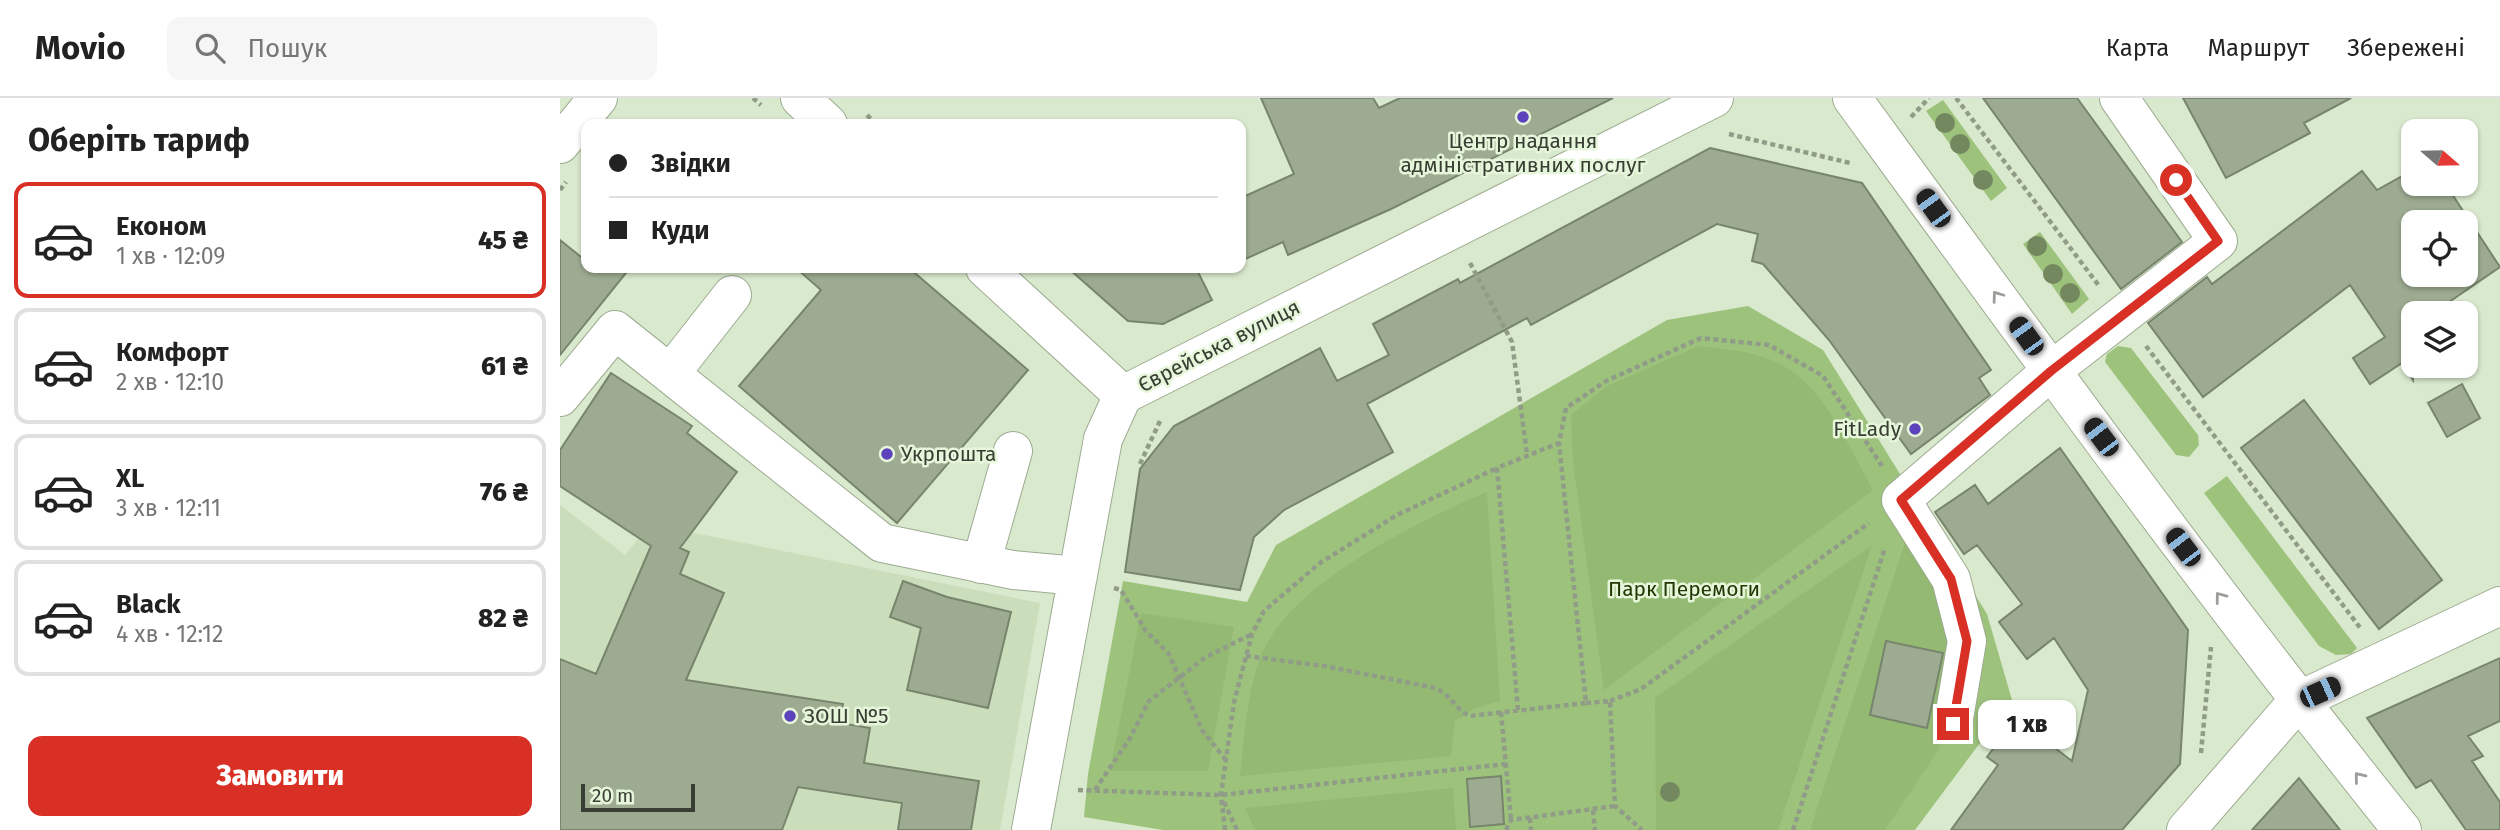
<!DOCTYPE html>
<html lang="uk">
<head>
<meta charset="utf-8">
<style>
  :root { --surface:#fff; --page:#f6f6f6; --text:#222; --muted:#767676; --line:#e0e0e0; --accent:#d93025 }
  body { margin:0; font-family:"Fira Sans",sans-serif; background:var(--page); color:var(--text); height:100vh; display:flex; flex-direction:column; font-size:26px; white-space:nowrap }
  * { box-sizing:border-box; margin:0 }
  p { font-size:23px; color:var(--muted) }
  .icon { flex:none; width:38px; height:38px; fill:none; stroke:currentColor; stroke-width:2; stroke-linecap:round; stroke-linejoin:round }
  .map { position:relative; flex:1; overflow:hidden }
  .panel { display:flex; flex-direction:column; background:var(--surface); width:560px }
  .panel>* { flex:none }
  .hud { position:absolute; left:21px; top:21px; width:665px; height:154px; border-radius:14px; box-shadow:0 2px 5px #0004; display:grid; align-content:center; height:154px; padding:0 28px; background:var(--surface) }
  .needle { width:46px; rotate:110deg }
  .controls { position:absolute; left:1841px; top:21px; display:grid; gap:14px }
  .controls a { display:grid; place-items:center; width:77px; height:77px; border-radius:14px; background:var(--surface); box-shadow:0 2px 5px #0004; font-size:35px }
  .scale { position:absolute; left:21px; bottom:18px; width:114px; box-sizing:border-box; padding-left:7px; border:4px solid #383e33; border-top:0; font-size:19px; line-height:24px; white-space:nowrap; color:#383e33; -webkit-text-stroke:5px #e6f6da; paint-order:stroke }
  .end { position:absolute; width:32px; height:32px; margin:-16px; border:9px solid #d93025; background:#fff; box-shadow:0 0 0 4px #fff }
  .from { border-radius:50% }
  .bubble { position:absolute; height:49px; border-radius:14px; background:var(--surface); box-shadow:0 2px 5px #0004; font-size:23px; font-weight:800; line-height:49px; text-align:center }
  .car { position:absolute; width:21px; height:42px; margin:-21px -10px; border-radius:9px; box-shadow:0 0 5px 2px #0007; background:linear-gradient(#222 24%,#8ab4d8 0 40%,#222 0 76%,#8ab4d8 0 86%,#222 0) }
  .hud b { display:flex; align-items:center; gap:24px; height:66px; font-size:26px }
  .hud b+b { border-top:2px solid var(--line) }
  .hud i { width:18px; height:18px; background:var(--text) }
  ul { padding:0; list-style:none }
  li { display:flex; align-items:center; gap:21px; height:116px; margin:0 14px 10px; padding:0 14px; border:4px solid var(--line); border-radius:14px }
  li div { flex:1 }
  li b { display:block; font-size:26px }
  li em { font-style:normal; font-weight:800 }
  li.active { border-color:var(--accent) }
  li>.icon { width:63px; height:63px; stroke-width:1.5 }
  h2 { padding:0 28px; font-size:32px; line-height:84px }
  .button { display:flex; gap:14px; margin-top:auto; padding:14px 28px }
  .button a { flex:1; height:80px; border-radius:14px; background:var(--accent); color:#fff; font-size:28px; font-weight:800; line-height:80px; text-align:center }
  header { display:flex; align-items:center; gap:42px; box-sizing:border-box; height:98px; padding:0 35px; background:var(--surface); border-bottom:2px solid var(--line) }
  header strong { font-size:33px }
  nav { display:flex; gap:38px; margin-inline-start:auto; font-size:24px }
  .search { width:490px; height:63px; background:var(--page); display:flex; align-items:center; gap:18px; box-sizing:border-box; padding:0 24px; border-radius:14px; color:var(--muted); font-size:26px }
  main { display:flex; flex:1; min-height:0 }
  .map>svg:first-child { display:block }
  .built { fill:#cbdebc }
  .green { fill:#9dc27c }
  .forest { fill:#94b973 }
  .building { fill:#9dab91; stroke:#77856c; stroke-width:2; fill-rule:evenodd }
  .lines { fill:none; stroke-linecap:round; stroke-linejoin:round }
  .minor-casing { stroke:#9dab91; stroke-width:40 }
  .path { stroke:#919c88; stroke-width:4.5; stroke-dasharray:5 3.5; stroke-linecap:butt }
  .minor { stroke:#fff; stroke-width:38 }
  .tree { fill:#74885f }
  .oneway { stroke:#9c9e99 }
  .route { stroke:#d93025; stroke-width:9 }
  .poi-dot { fill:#5c43bb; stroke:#e6f6da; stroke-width:2.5 }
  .labels { text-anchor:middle; stroke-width:5; stroke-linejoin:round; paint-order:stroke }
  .poi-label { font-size:21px; fill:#383e33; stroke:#e6f6da; text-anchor:start }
  .street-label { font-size:21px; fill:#383e33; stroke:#e6f6da }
  .park-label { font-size:21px; fill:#223905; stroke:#e6f6da }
</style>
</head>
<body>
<header>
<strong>Movio</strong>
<div class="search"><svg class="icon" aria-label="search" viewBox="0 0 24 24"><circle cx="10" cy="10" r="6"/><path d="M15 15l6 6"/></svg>Пошук</div>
<nav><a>Карта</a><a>Маршрут</a><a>Збережені</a></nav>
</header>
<main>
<section class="panel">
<h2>Оберіть тариф</h2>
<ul>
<li class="active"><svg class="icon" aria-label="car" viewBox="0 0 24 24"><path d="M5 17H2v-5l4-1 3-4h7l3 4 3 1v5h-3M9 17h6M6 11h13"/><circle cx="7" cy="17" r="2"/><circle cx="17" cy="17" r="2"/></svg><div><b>Економ</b><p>1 хв · 12:09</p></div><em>45 ₴</em></li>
<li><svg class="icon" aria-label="car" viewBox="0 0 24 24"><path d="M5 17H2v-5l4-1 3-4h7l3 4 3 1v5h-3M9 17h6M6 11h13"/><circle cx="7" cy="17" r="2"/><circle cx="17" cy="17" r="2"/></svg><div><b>Комфорт</b><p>2 хв · 12:10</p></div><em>61 ₴</em></li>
<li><svg class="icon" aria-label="car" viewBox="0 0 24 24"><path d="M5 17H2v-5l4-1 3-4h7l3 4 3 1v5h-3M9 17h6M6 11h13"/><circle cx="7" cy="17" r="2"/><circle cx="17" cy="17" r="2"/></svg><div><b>XL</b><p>3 хв · 12:11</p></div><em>76 ₴</em></li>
<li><svg class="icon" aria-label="car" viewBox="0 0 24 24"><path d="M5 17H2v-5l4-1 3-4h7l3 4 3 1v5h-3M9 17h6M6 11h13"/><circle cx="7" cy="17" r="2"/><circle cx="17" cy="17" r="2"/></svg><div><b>Black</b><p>4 хв · 12:12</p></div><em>82 ₴</em></li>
</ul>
<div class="button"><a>Замовити</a></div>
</section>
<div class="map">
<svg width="1940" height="732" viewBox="0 0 1940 732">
  <rect width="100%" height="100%" fill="#d9e9cd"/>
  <path class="built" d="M0,407l65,50 25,-31 390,79 -40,227h-440z"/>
  <path class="green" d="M1383,2l64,88 -16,13 -65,-90z
    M1480,134l49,67 -17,15 -49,-70z
    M1188,208l75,44 164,264 25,86 -97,130h-752l-79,-13 4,-43 35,-193 124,21 29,-57 391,-225z
    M1558,248l13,2 67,87 1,10 -10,12 -13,-2 -71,-93 2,-8z
    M1667,378l130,172 -6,6 -15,1 -17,-9 -115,-153z"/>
  <path class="forest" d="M1139,248c21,3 44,4 64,11 57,17 83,85 110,133l-269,200 -31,-228 -2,-47 36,-29z
    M927,394l13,209 -26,8 -19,12 -4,35 -211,20c4,-37 8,-98 26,-131 36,-67 153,-124 221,-153z
    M1345,444l33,49 15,52 -14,106 -54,81h-75z
    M1312,447l-94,285h-122l-1,-132z
    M581,515l93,14 -26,144h-98z
    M893,690l3,42h-201l-10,-22z"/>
  <path class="building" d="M701,0h112l6,10 21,-10h213l-222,111 -103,46 -5,-13 -42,19v-63l53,-24z
    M1423,0h94l105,144 -61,47z
    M1623,0h168l-47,25 6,10 -84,45z
    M1150,50l152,35 129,187 -12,8 11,17 -79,59 -82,-114 -66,-76 -11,-3 6,-27 -41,-10 -186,101 -4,-7 -160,86 26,48 -109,58 -30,27 -14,53 -115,-18 15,-103 34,-43 146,-78 17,33 52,-26 -16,-31 85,-45 2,4z
    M1853,72v14h53v-12l6,11 -20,11 48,73 -67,46h-20v67l-11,-17 -32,21 -17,-26 32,-21 -35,-52 -147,112 -55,-74 59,-46 5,7 150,-113 15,19zM1853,124h53v53h-53z
    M0,142l26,21v7h44l-70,87z
    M236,170h113l119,102 -131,153 -158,-137 82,-96z
    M508,170h128l16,32 -49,24 -35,-3z
    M51,275l81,53 -5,7 50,39 -57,76 9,4 -9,22 44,19 -38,87 157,24 -3,19 30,5 -6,35 115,18 -8,49h-73l4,-27 -104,-16 -16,43h-222v-171l36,15 55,-128 -91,-60v-36z
    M1902,286l18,34 -33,19 -19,-34z
    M1744,302l138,180 -63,49 -138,-181z
    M1500,350l128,182 -8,134 -58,66h-171l47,-65 -11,-8 29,-39 56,43 16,-71 -34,-52 -27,21 -28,-37 23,-18 -45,-59 -13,9 -29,-42 40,-27 13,19z
    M343,483l44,16 64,15 -23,96 -81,-18 14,-62 -31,-11z
    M1326,543l57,12 -16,75 -57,-13z
    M1940,560v63l-32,15 15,20 -11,5 28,41v28h-34l-35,-50 -15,8 -49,-70z
    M941,678l3,48 -34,3 -3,-48z
    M1739,680l41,52h-88z"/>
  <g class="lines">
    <g class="minor-casing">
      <path id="minor" d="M240,0l28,26
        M1292,0c180,247 359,494 550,732
        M0,46l38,-46
        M425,170l138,127
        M110,276l62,-79
        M0,299l55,-67 267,213 131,27 65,6
        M421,466l32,-113
        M1393,626l14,-83 -16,-62 -50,-79 150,-129 167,-130 -99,-143
        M471,732l72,-391 20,-44 591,-297
        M1626,732l112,-129 202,-95"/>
    </g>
    <path class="path" d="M193,0l8,7
      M1396,0l144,189
      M307,17l9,9
      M1351,19l18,-19
      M1169,36l121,29
      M0,92l6,-8
      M910,165l42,79 15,112
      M1586,248l215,283
      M580,366l20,-43
      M554,490l7,2 25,41 23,23 33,76 23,29
      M686,558l78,10 112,22c15,8 19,20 33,28l117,-13 -27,-260 7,-35 40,-27 95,-43 68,7 54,31 59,90
      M1050,603l31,-12 228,-166
      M1026,605l24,-2 5,105 27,24
      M958,612l-21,-242 62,-25
      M941,614l10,108
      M1641,655l10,-106
      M518,692l143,5 285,-31
      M535,692l35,-52 19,-37 57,-44 46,-23
      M664,704l13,28
      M1033,712l2,20
      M970,720l1,12
      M665,732l-4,-35 13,-93 18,-68 12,-23 56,-48 77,-48 100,-47
      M946,732l5,-10 104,-14
      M1233,732l92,-282"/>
    <use href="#minor" class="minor"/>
  </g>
  <g class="tree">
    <circle cx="1385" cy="25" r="10"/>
    <circle cx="1400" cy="46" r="10"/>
    <circle cx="1423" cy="82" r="10"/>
    <circle cx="1477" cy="148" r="10"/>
    <circle cx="1493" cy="176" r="10"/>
    <circle cx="1510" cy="195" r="10"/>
    <circle cx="1110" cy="694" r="10"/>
  </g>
  <defs><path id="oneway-chevron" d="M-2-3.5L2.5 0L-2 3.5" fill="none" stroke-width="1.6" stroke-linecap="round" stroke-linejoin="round" transform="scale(1.75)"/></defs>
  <g class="oneway">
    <use href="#oneway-chevron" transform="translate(1437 198) rotate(-126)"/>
    <use href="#oneway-chevron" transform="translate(1660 499) rotate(-127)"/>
    <use href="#oneway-chevron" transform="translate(1799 679) rotate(-129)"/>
  </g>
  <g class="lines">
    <path class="route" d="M1393,626l14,-83 -16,-62 -50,-79 150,-129 167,-130 -42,-61"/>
  </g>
  <g class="poi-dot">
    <circle cx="963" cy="19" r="7"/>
    <circle cx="1355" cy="331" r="7"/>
    <circle cx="327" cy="356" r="7"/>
    <circle cx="230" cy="618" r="7"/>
  </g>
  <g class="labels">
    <g class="poi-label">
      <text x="963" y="50" text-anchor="middle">Центр надання<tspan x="963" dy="24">адміністративних послуг</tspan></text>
      <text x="1341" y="338" text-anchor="end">FitLady</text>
      <text x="341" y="363">Укрпошта</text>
      <text x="244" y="625">ЗОШ №5</text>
    </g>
    <g class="street-label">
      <text transform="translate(659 248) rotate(-27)" y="7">Єврейська вулиця</text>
    </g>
    <g class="park-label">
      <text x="1124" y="498">Парк Перемоги</text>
    </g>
  </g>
</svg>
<div class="controls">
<a><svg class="needle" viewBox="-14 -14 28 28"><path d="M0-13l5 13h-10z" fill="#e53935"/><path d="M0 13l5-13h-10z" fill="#767676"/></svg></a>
<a><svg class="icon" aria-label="locate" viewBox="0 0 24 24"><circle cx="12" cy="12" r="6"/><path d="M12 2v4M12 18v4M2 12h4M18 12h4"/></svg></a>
<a><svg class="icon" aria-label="layers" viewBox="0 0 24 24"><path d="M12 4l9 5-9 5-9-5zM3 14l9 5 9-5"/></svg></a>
</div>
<div class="scale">20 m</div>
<i class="end from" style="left:1616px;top:82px"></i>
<i class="end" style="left:1393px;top:626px"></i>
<div class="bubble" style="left:1418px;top:602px;width:98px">1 хв</div>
<i class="car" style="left:1373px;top:110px;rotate:324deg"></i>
<i class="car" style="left:1466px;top:238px;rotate:324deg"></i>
<i class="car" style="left:1541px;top:339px;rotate:323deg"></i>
<i class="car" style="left:1623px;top:449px;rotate:323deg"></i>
<i class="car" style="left:1760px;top:594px;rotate:66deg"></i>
<div class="hud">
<b><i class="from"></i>Звідки</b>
<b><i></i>Куди</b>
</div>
</div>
</main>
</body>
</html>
